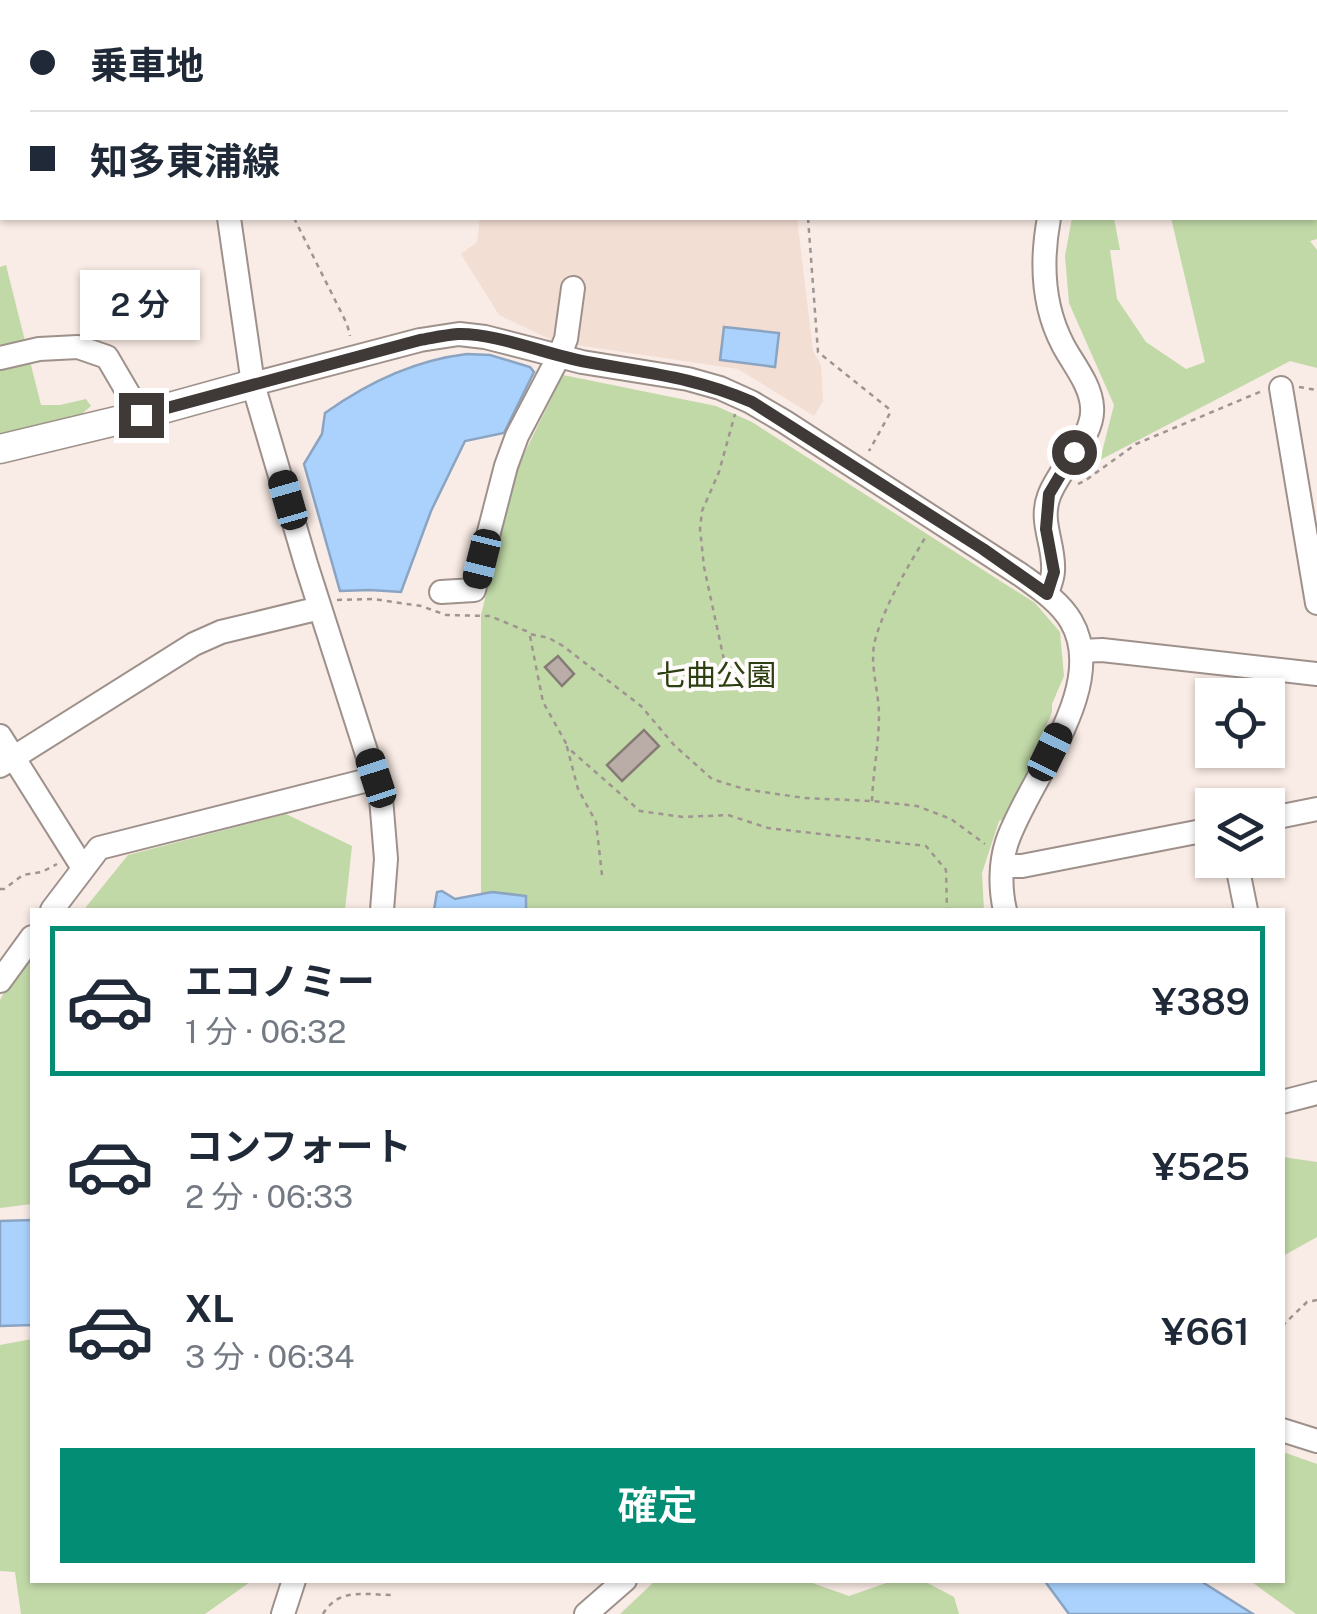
<!DOCTYPE html>
<html lang="ja">
<head>
<meta charset="utf-8">
<style>
  :root { --surface:#fff; --page:#f6f6f7; --text:#1f2937; --muted:#747a83; --line:#e0e1e3; --accent:#038d75 }
  body { margin:0; font-family:"Public Sans","Noto Sans JP",sans-serif; background:var(--page); color:var(--text); height:100vh; display:flex; flex-direction:column; font-size:38px; white-space:nowrap }
  * { box-sizing:border-box; margin:0 }
  p { font-size:32px; color:var(--muted) }
  .icon { flex:none; width:55px; height:55px; fill:none; stroke:currentColor; stroke-width:2; stroke-linecap:round; stroke-linejoin:round }
  .map { position:relative; flex:1; overflow:hidden }
  .sheet { position:absolute; left:30px; top:908px; width:1255px; height:675px; display:flex; flex-direction:column; background:var(--surface); border-radius:0px; box-shadow:0 2px 8px #0004 }
  .sheet>* { flex:none }
  .top-card { position:absolute; left:0px; top:0px; width:1318px; height:220px; box-shadow:0 2px 8px #0004; display:grid; align-content:center; height:220px; padding:0 30px; background:var(--surface) }
  .tools { position:absolute; left:1195px; top:678px; display:grid; gap:20px }
  .tools a { display:grid; place-items:center; width:90px; height:90px; border-radius:0px; background:var(--surface); box-shadow:0 2px 8px #0004; font-size:50px }
  .end { position:absolute; width:45px; height:45px; margin:-22px; border:12px solid #3f3937; background:#fff; box-shadow:0 0 0 5px #fff }
  .from { border-radius:50% }
  .bubble { position:absolute; height:70px; border-radius:0px; background:var(--surface); box-shadow:0 2px 8px #0004; font-size:32px; font-weight:600; line-height:70px; text-align:center }
  .car { position:absolute; width:30px; height:60px; margin:-30px -15px; border-radius:12px; box-shadow:0 0 8px 2px #0007; background:linear-gradient(#222 24%,#8ab4d8 0 40%,#222 0 76%,#8ab4d8 0 86%,#222 0) }
  .top-card b { display:flex; align-items:center; gap:35px; height:95px; font-size:38px }
  .top-card b+b { border-top:2px solid var(--line) }
  .top-card i { width:25px; height:25px; background:var(--text) }
  ul { padding:18px 0 0; list-style:none }
  li { display:flex; align-items:center; gap:30px; height:150px; margin:0 20px 15px; padding:0 10px; border:5px solid transparent; border-radius:0px }
  li div { flex:1 }
  li b { display:block; font-size:38px }
  li em { font-style:normal; font-weight:600 }
  li.selected { border-color:var(--accent) }
  li>.icon { width:90px; height:90px; stroke-width:1.5 }
  .button { display:flex; gap:20px; margin-top:auto; padding:20px 30px }
  .button a { flex:1; height:115px; border-radius:0px; background:var(--accent); color:#fff; font-size:40px; font-weight:600; line-height:115px; text-align:center }
  .map>svg:first-child { display:block }
  .built { fill:#f3ded4 }
  .green { fill:#c1d9a7 }
  .water { fill:#aad2fd; stroke:#8aa4c2; stroke-width:2.5 }
  .building { fill:#baada7; stroke:#867a74; stroke-width:2.5 }
  .lines { fill:none; stroke-linecap:round; stroke-linejoin:round }
  .minor-casing { stroke:#9e918b; stroke-width:26 }
  .major-casing { stroke:#9e918b; stroke-width:31 }
  .path { stroke:#9f9490; stroke-width:2.5; stroke-dasharray:5 5; stroke-linecap:butt }
  .minor { stroke:#fff; stroke-width:22 }
  .major { stroke:#fff; stroke-width:28 }
  .route { stroke:#3f3937; stroke-width:12 }
  .labels { text-anchor:middle; stroke-width:8; stroke-linejoin:round; paint-order:stroke }
  .park-label { font-size:30px; fill:#2c3f12; stroke:#fefbfa }
</style>
</head>
<body>
<div class="map">
<svg width="1317" height="1614" viewBox="0 0 1317 1614">
  <rect width="100%" height="100%" fill="#f9ebe5"/>
  <path class="built" d="M551,0h234v2h-242z
    M480,218h317l16,133 8,14 2,36 -9,15 -76,-47 -182,-27 -57,-27 -38,-61 16,-12z"/>
  <path class="green" d="M361,0h175l-15,2h-158z
    M1315,95h2v144l-7,2 7,9v118l-27,-7 -190,99 14,-55 -45,-102 -4,-47 7,-38h42l6,32h-10l7,49 29,43 40,27 19,-7 -34,-144h144z
    M6,265l35,140h19l26,-6 5,7 -14,12 -77,18v-169z
    M563,375l153,31 36,16 283,181 25,29 4,44 -12,28v8l-44,106 -9,3 -17,52 2,37h-503v-295l36,-147z
    M286,814l66,32 -7,64h-259v-3l42,-52z
    M32,957v247l-32,4v-208l5,-9z
    M1283,1157l34,5v75l-34,19z
    M32,1339v241h221l-48,34h-184l-6,-42 -15,-1v-226z
    M1283,1452l34,12v150h-21l-47,-34h33z
    M656,1580h148l45,16 46,-16h27l32,17 5,17h-339z"/>
  <path class="water" d="M724,327l55,6 -4,34 -55,-7z
    M467,354l23,1 40,12 4,5 -30,61 -39,8 -34,70 -30,81 -31,-2 -30,1 -36,-127 18,-30 3,-21c42,-30 91,-53 142,-59z
    M442,891l13,8 37,-7 34,4v14h-92l3,-18z
    M32,1220v105l-32,1v-105z
    M1044,1580h155l54,34h-184z"/>
  <path class="building" d="M558,656l16,18 -12,12 -17,-19z
    M644,730l15,16 -37,35 -15,-16z"/>
  <g class="lines">
    <g class="minor-casing">
      <path id="minor" d="M139,0l2,2
        M198,0v2
        M1070,2v-2
        M229,218l24,166 53,180 75,234 5,61 -4,51
        M0,358l39,-9 39,-2 29,10 34,58
        M253,384l167,-44 39,-6 26,3 97,25 106,17 32,9 31,14 34,20 236,153c18,13 39,27 50,46 39,66 -43,159 -64,221 -7,21 -7,47 -2,68
        M1281,388l36,215
        M441,592l33,-2 32,-124 11,-30 42,-80 7,-17 7,-51
        M1047,593c2,-6 6,-15 6,-22 2,-26 -14,-49 -4,-75 10,-28 46,-60 43,-89 -1,-22 -19,-43 -29,-62 -21,-40 -22,-84 -14,-127
        M1081,651l21,-1 215,24
        M0,736l83,132
        M0,766l194,-122 27,-12 99,-24
        M1268,819l49,-10
        M1236,860l10,50
        M1003,866h19l190,-37
        M52,910l47,-62 277,-70
        M0,981l32,-44
        M1282,1102l35,-9
        M1282,1430l35,11
        M283,1614l11,-34
        M586,1614l39,-34"/>
    </g>
    <g class="major-casing">
      <path id="major" d="M0,449l141,-34 112,-31"/>
    </g>
    <path class="path" d="M341,0l1,2
      M791,0v2
      M1151,0l2,2
      M585,2l1,-2
      M1268,2l5,-2
      M1315,54l2,-1
      M1315,112l2,-1
      M294,218l53,106 3,12
      M808,218l10,134 70,56 2,5 -21,38
      M1299,387l18,3
      M1078,484l8,-4 50,-36 126,-53
      M337,600l36,-1 48,7 25,9 44,1 36,15 4,3 19,4 14,8 78,60 33,39 38,34 32,10 60,9 68,3 45,5 34,13 34,25
      M530,636l13,66 24,43
      M726,669l-22,-102 -4,-38 2,-18 17,-39 16,-58
      M872,801c1,-29 7,-57 7,-86 0,-25 -11,-54 -3,-78 10,-34 31,-69 49,-99
      M602,875l-6,-53 -18,-33 -11,-42 73,64 43,6 45,-2 40,13 158,18 20,24 1,40
      M0,889h4l19,-14 19,-3 15,-8
      M1282,1326l25,-24 10,-2
      M323,1614c16,-27 42,-19 69,-19"/>
    <use href="#minor" class="minor"/>
    <use href="#major" class="major"/>
  </g>
  <g class="lines">
    <path class="route" d="M141,415l279,-75c12,-2 25,-5 38,-6 39,-1 89,21 129,28 59,11 108,15 165,40l231,147 64,45 7,-22 -8,-43 3,-35 25,-42"/>
  </g>
  <g class="labels">
    <g class="park-label">
      <text x="716" y="686">七曲公園</text>
    </g>
  </g>
</svg>
<div class="tools">
<a><svg class="icon" aria-label="locate" viewBox="0 0 24 24"><circle cx="12" cy="12" r="6"/><path d="M12 2v4M12 18v4M2 12h4M18 12h4"/></svg></a>
<a><svg class="icon" aria-label="layers" viewBox="0 0 24 24"><path d="M12 4l9 5-9 5-9-5zM3 14l9 5 9-5"/></svg></a>
</div>
<i class="end from" style="left:1074px;top:452px"></i>
<i class="end" style="left:141px;top:415px"></i>
<div class="bubble" style="left:80px;top:270px;width:120px">2 分</div>
<i class="car" style="left:288px;top:500px;rotate:344deg"></i>
<i class="car" style="left:482px;top:559px;rotate:194deg"></i>
<i class="car" style="left:1050px;top:752px;rotate:26deg"></i>
<i class="car" style="left:376px;top:778px;rotate:342deg"></i>
<div class="top-card">
<b><i class="from"></i>乗車地</b>
<b><i></i>知多東浦線</b>
</div>
<section class="sheet">
<ul>
<li class="selected"><svg class="icon" aria-label="car" viewBox="0 0 24 24"><path d="M5 17H2v-5l4-1 3-4h7l3 4 3 1v5h-3M9 17h6M6 11h13"/><circle cx="7" cy="17" r="2"/><circle cx="17" cy="17" r="2"/></svg><div><b>エコノミー</b><p>1 分 · 06:32</p></div><em>¥389</em></li>
<li><svg class="icon" aria-label="car" viewBox="0 0 24 24"><path d="M5 17H2v-5l4-1 3-4h7l3 4 3 1v5h-3M9 17h6M6 11h13"/><circle cx="7" cy="17" r="2"/><circle cx="17" cy="17" r="2"/></svg><div><b>コンフォート</b><p>2 分 · 06:33</p></div><em>¥525</em></li>
<li><svg class="icon" aria-label="car" viewBox="0 0 24 24"><path d="M5 17H2v-5l4-1 3-4h7l3 4 3 1v5h-3M9 17h6M6 11h13"/><circle cx="7" cy="17" r="2"/><circle cx="17" cy="17" r="2"/></svg><div><b>XL</b><p>3 分 · 06:34</p></div><em>¥661</em></li>
</ul>
<div class="button"><a>確定</a></div>
</section>
</div>
</body>
</html>
